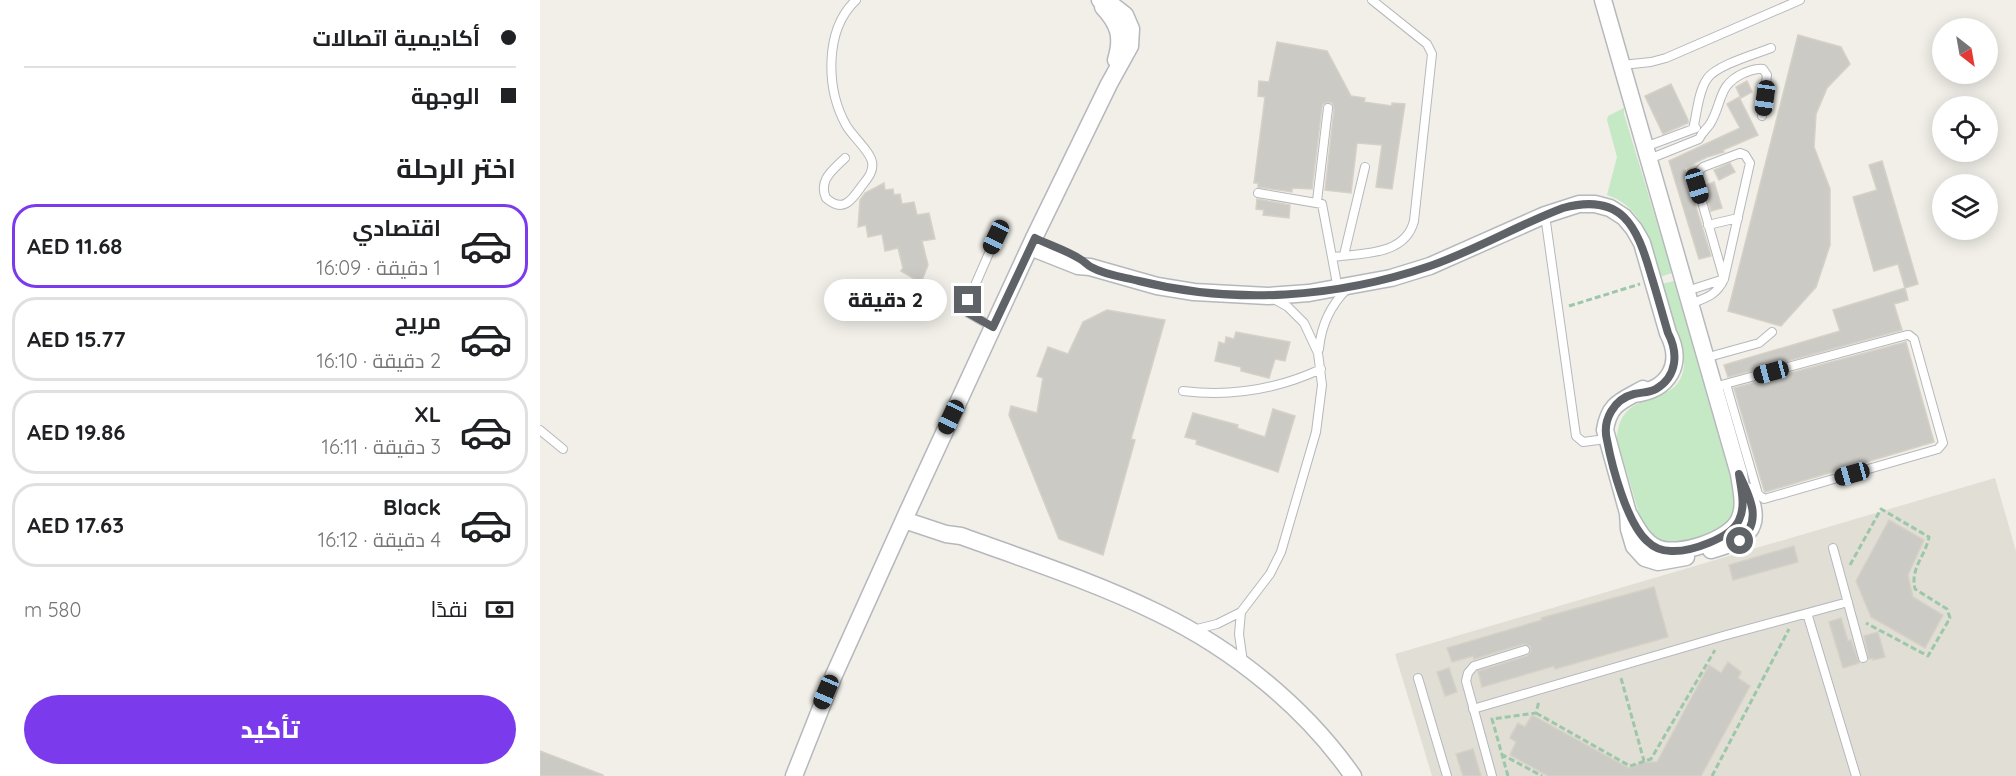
<!DOCTYPE html>
<html lang="ar">
<head>
<meta charset="utf-8">
<style>
  :root { --surface:#fff; --page:#f2f2f2; --text:#202124; --muted:#757577; --line:#e0e0e0; --accent:#7c3aed }
  body { margin:0; font-family:Quicksand,Cairo,sans-serif; background:var(--page); color:var(--text); direction:rtl; height:100vh; display:flex; flex-direction:column; font-size:22px; white-space:nowrap }
  * { box-sizing:border-box; margin:0 }
  p { font-size:20px; color:var(--muted) }
  .icon { flex:none; width:33px; height:33px; fill:none; stroke:currentColor; stroke-width:2; stroke-linecap:round; stroke-linejoin:round }
  .map { position:relative; flex:1; overflow:hidden; direction:ltr }
  .details { display:flex; flex-direction:column; background:var(--surface); width:540px }
  .details>* { flex:none }
  .hud { display:grid; align-content:center; height:132px; padding:0 24px; background:var(--surface) }
  .needle { width:39px; rotate:149deg }
  .buttons { position:absolute; left:1392px; top:18px; display:grid; gap:12px }
  .buttons a { display:grid; place-items:center; width:66px; height:66px; border-radius:50%; background:var(--surface); box-shadow:0 3px 15px #0003; font-size:30px }
  .end { position:absolute; width:27px; height:27px; margin:-14px; border:8px solid #5f6368; background:#fff; box-shadow:0 0 0 3px #fff }
  .from { border-radius:50% }
  .bubble { position:absolute; height:42px; border-radius:21px; background:var(--surface); box-shadow:0 3px 15px #0003; font-size:20px; font-weight:800; line-height:42px; text-align:center; direction:rtl }
  .car { position:absolute; width:18px; height:36px; margin:-18px -9px; border-radius:8px; box-shadow:0 0 4px 2px #0007; background:linear-gradient(#222 24%,#8ab4d8 0 40%,#222 0 76%,#8ab4d8 0 86%,#222 0) }
  .hud b { display:flex; align-items:center; gap:21px; height:57px; font-size:22px }
  .hud b+b { border-top:2px solid var(--line) }
  .hud i { width:15px; height:15px; background:var(--text) }
  ul { padding:0; list-style:none }
  li { display:flex; align-items:center; gap:18px; height:84px; margin:0 12px 9px; padding:0 12px; border:3px solid var(--line); border-radius:24px }
  li div { flex:1 }
  li b { display:block; font-size:22px }
  li em { font-style:normal; font-weight:800 }
  li.selected { border-color:var(--accent) }
  li>.icon { width:54px; height:54px; stroke-width:1.5 }
  h2 { padding:0 24px; font-size:27px; line-height:72px }
  .pay { display:flex; align-items:center; gap:15px; height:66px; padding:0 24px; font-size:22px }
  .pay p { margin-inline-start:auto }
  .primary-button { display:flex; gap:12px; margin-top:auto; padding:12px 24px }
  .primary-button a { flex:1; height:69px; border-radius:36px; background:var(--accent); color:#fff; font-size:24px; font-weight:800; line-height:69px; text-align:center }
  main { display:flex; flex:1; min-height:0 }
  .map>svg:first-child { display:block }
  .education { fill:#e1ded6 }
  .green { fill:#c5e8c5 }
  .building { fill:#cccac5; stroke:#d6d1c6; stroke-width:1.5 }
  .lines { fill:none; stroke-linecap:round; stroke-linejoin:round }
  .lane-casing { stroke:#b5b8bc; stroke-width:10 }
  .street-casing { stroke:#b5b8bc; stroke-width:19 }
  .path { stroke:#9cc7a9; stroke-width:3; stroke-dasharray:6 3; stroke-linecap:butt }
  .lane { stroke:#fff; stroke-width:8 }
  .street { stroke:#fff; stroke-width:16 }
  .route { stroke:#5f6368; stroke-width:8 }
</style>
</head>
<body>
<main>
<div class="map">
<svg width="1476" height="776" viewBox="0 0 1476 776">
  <rect width="100%" height="100%" fill="#f1efe8"/>
  <path class="education" d="M1455,478l21,73v225h-584l-37,-122z"/>
  <path class="green" d="M1084,108v6l48,159 -12,4c-10,-33 -16,-70 -53,-82l10,-38 -10,-37 1,-4z
    M1134,281l60,209c0,11 2,23 -4,32 -8,12 -52,26 -65,22 -10,-3 -16,-10 -22,-17l-26,-88c3,-56 62,-27 67,-73 1,-20 -16,-61 -22,-82z"/>
  <path class="building" d="M1258,35l43,12 9,17 -23,24 -11,26 -2,33 16,42v56l-14,42 -35,39 -53,-15z
    M737,42l50,9 24,45 14,2 -1,4 28,4v-3l13,1 -13,85 -16,-2 6,-42 -25,-2 -6,50 -26,-3 9,-81 -2,-6 -4,-1 -5,2 -1,3 -10,82 -20,-1v4l-34,-5v-4h-4l11,-86 -7,-1 1,-15 10,1z
    M1207,81l5,11 -11,6 -5,-11z
    M1131,84l17,36v3l-25,11 -18,-38z
    M1199,97l19,38 -35,15 1,2 -17,5 -23,11 27,88 -12,3 -30,-98 71,-33 -13,-24z
    M1342,161l36,123 -13,4 -7,-24 -24,7 -21,-74 24,-7 -8,-25z
    M1190,163l5,9 -16,8 -5,-10z
    M1174,182l8,26 -11,3 -7,-25z
    M344,183l1,7 8,-1 1,6 6,-1 2,10 12,-2 3,13 12,-2 6,26 -13,2 6,24 -7,18 -20,-12 2,-3 -5,-20 -13,3 -3,-17 -14,3 -2,-12 -8,2 2,-27 5,-7z
    M717,199l33,6 -1,13 -26,-3 1,-5 -8,-1z
    M1365,288l3,12 -14,4 8,26 -174,47 -4,-12 116,-34 -7,-21z
    M567,310l58,10 -34,119 4,1 -32,115 -44,-16 -50,-124 2,-9 26,7 6,-35 -6,-2 11,-29 20,7 15,-32z
    M696,332l54,10 -5,19 -10,-2 -6,19 -28,-7v-4l-26,-6 4,-19 6,2 1,-7 8,2z
    M1366,342l28,100 -169,50 -1,-2 -30,-102z
    M733,409l22,7 -17,56 -82,-28 1,-4 -12,-3 8,-24 45,12 -1,3 28,9z
    M1349,520l35,20 -16,35 5,22 30,18 -18,33 -54,-31 -15,-36z
    M1254,546l4,16 -65,18 -4,-15z
    M1114,587l14,50 -113,32 -1,-3 -72,21 -4,-16 49,-15 4,-5 -1,-5 -7,-2 -49,15 -1,-3 -21,6 -5,-14 95,-28 -1,-2z
    M1301,618l7,23 3,-1 8,23 -16,5 -14,-46z
    M1338,632l7,25 -12,3v-2l-4,1 -5,-23z
    M1188,662l13,10 -3,6 12,8 -49,90h-153l-38,-21 6,-13 -6,-4 1,-3 7,-12 7,4 7,-12 97,53 14,-6h14l52,-97 12,8z
    M909,668l8,24 -12,4 -8,-24z
    M933,749l8,27h-18l-7,-22z
    M0,751l63,24v1h-63z"/>
  <g class="lines">
    <g class="lane-casing">
      <path id="lane" d="M1082,65l29,-3 15,-4 134,-58
        M1153,129c4,-15 5,-37 14,-50 9,-14 49,-25 64,-31
        M1105,147l51,-19
        M1200,153l5,2 5,8 -26,116 -28,-98 3,-10 4,-4z
        M305,158c-12,12 -27,22 -19,40 17,15 25,3 35,-11 6,-8 13,-15 11,-25 -2,-11 -20,-26 -26,-37 -20,-36 -22,-95 10,-125
        M1109,159l50,-20c3,-7 7,-9 11,-15 13,-21 7,-39 34,-51 6,-2 12,-5 19,-4l4,6 -5,41
        M718,193l64,11 16,85
        M777,201l11,-93
        M1005,215l31,221 7,6 23,-3
        M1168,225l30,-7
        M804,255l21,-88
        M793,257c29,-4 72,-1 81,-36l18,-167 -5,-10 -55,-44
        M1147,291l37,-12
        M1150,304c16,-6 27,-9 34,-25
        M453,327l-25,-14 -2,-7 30,-69
        M779,349c2,-23 12,-44 28,-60
        M1165,358l54,-15 13,-11
        M1174,387l193,-52h2l5,4 29,104 -5,6 -174,50 -6,-5 -32,-110
        M643,391c49,6 93,-1 138,-22
        M0,430l23,19
        M1293,548l30,110
        M701,612l-2,22 4,28
        M1267,613l49,163
        M653,630l24,-6 24,-12 29,-38 11,-22 35,-120 6,-47 -4,-32 -14,-30 -16,-16 -14,-8
        M878,678l29,98
        M933,709l250,-73 125,-34
        M952,776l-26,-95 2,-8 6,-7 51,-16"/>
    </g>
    <g class="street-casing">
      <path id="street" d="M1063,0l136,474c2,15 7,32 0,46 -10,21 -62,37 -82,28 -15,-7 -21,-22 -29,-35
        M563,7c16,17 20,30 13,53
        M490,247l48,19 12,1 67,19 37,6 74,4 41,-3 82,-15 39,-12 115,-51 34,-11h16l15,4 14,9 10,12 8,14 26,90c16,31 1,57 -34,61
        M1103,389c-21,12 -34,14 -38,41l23,83 1,16 5,17 11,12 13,4 28,-5
        M364,520l42,14 15,2c66,24 134,46 197,77 75,36 147,94 195,163
        M1171,550c34,-9 54,-21 36,-59
        M254,776l40,-101 74,-164 126,-273 75,-154 21,-38 1,-17 -6,-14 -13,-10 -12,-5"/>
    </g>
    <path class="path" d="M1029,306l71,-22
      M1310,565l31,-56 48,28c-4,20 -19,31 -14,52l32,20 3,9 -22,38 -62,-33
      M1081,678l23,83
      M996,713l94,53 21,-7 64,-109
      M961,754l41,22
      M968,776l-16,-57 44,-6 3,-12
      M1172,776l77,-147"/>
    <use href="#lane" class="lane"/>
    <use href="#street" class="street"/>
  </g>
  <g class="lines">
    <path class="route" d="M428,300v13l25,14 42,-89c14,7 31,12 45,21 4,2 7,6 11,8 14,8 32,10 48,14 96,24 197,17 291,-15 46,-16 88,-41 133,-58 59,-16 74,18 88,67 6,19 11,38 17,58 10,19 10,43 -12,56 -7,4 -14,3 -22,5 -20,5 -32,26 -27,46 5,27 20,83 40,101 6,6 15,10 24,10 20,1 60,-13 68,-31 7,-14 2,-31 0,-46 11,23 24,47 1,67"/>
  </g>
</svg>
<div class="buttons">
<a><svg class="needle" viewBox="-14 -14 28 28"><path d="M0-13l5 13h-10z" fill="#e53935"/><path d="M0 13l5-13h-10z" fill="#757577"/></svg></a>
<a><svg class="icon" aria-label="locate" viewBox="0 0 24 24"><circle cx="12" cy="12" r="6"/><path d="M12 2v4M12 18v4M2 12h4M18 12h4"/></svg></a>
<a><svg class="icon" aria-label="layers" viewBox="0 0 24 24"><path d="M12 4l9 5-9 5-9-5zM3 14l9 5 9-5"/></svg></a>
</div>
<i class="end from" style="left:1200px;top:541px"></i>
<i class="end" style="left:428px;top:300px"></i>
<div class="bubble" style="left:284px;top:279px;width:123px">2 دقيقة</div>
<i class="car" style="left:1225px;top:98px;rotate:188deg"></i>
<i class="car" style="left:1157px;top:186px;rotate:163deg"></i>
<i class="car" style="left:456px;top:237px;rotate:205deg"></i>
<i class="car" style="left:1231px;top:372px;rotate:255deg"></i>
<i class="car" style="left:411px;top:417px;rotate:205deg"></i>
<i class="car" style="left:1312px;top:474px;rotate:254deg"></i>
<i class="car" style="left:286px;top:692px;rotate:203deg"></i>
</div>
<section class="details">
<div class="hud">
<b><i class="from"></i>أكاديمية اتصالات</b>
<b><i></i>الوجهة</b>
</div>
<h2>اختر الرحلة</h2>
<ul>
<li class="selected"><svg class="icon" aria-label="car" viewBox="0 0 24 24"><path d="M5 17H2v-5l4-1 3-4h7l3 4 3 1v5h-3M9 17h6M6 11h13"/><circle cx="7" cy="17" r="2"/><circle cx="17" cy="17" r="2"/></svg><div><b>اقتصادي</b><p>1 دقيقة · 16:09</p></div><em>AED 11.68</em></li>
<li><svg class="icon" aria-label="car" viewBox="0 0 24 24"><path d="M5 17H2v-5l4-1 3-4h7l3 4 3 1v5h-3M9 17h6M6 11h13"/><circle cx="7" cy="17" r="2"/><circle cx="17" cy="17" r="2"/></svg><div><b>مريح</b><p>2 دقيقة · 16:10</p></div><em>AED 15.77</em></li>
<li><svg class="icon" aria-label="car" viewBox="0 0 24 24"><path d="M5 17H2v-5l4-1 3-4h7l3 4 3 1v5h-3M9 17h6M6 11h13"/><circle cx="7" cy="17" r="2"/><circle cx="17" cy="17" r="2"/></svg><div><b>XL</b><p>3 دقيقة · 16:11</p></div><em>AED 19.86</em></li>
<li><svg class="icon" aria-label="car" viewBox="0 0 24 24"><path d="M5 17H2v-5l4-1 3-4h7l3 4 3 1v5h-3M9 17h6M6 11h13"/><circle cx="7" cy="17" r="2"/><circle cx="17" cy="17" r="2"/></svg><div><b>Black</b><p>4 دقيقة · 16:12</p></div><em>AED 17.63</em></li>
</ul>
<div class="pay"><svg class="icon" aria-label="cash" viewBox="0 0 24 24"><path d="M3 7h18v10H3z"/><circle cx="12" cy="12" r="2"/></svg>نقدًا<p>580 m</p></div>
<div class="primary-button"><a>تأكيد</a></div>
</section>
</main>
</body>
</html>
